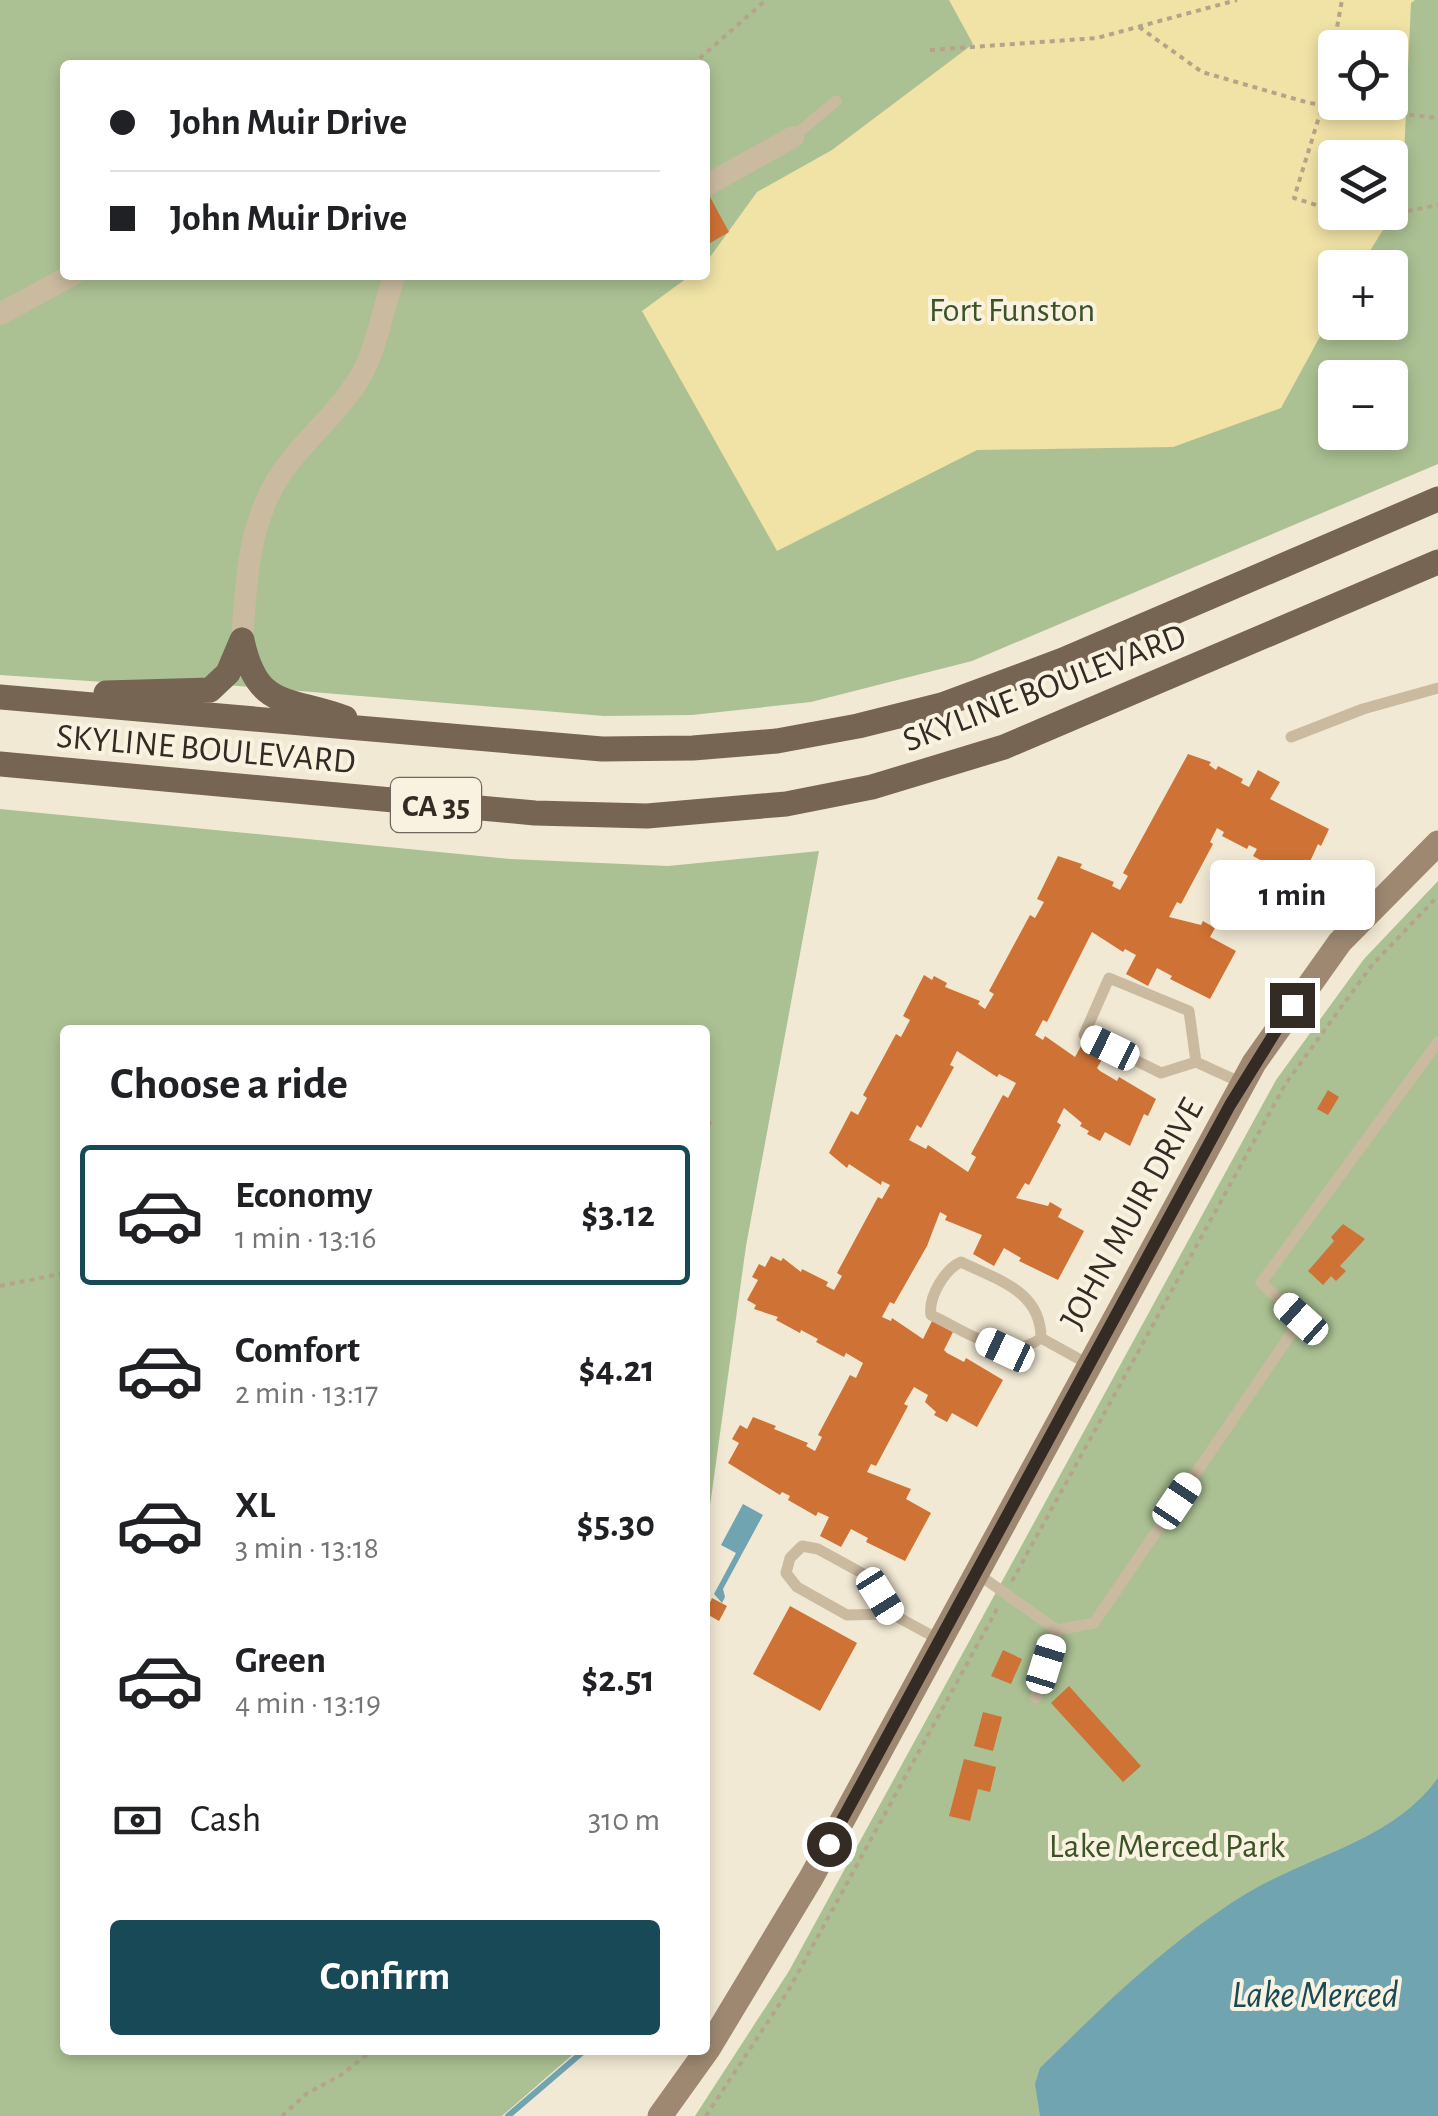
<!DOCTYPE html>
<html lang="en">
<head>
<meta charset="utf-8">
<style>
  :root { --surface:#fff; --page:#f6f6f6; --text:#202124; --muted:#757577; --line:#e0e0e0; --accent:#174957 }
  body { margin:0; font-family:"Alegreya Sans",sans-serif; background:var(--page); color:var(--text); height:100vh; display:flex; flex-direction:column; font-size:38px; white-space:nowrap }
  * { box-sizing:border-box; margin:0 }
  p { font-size:32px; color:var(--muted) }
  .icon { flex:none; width:55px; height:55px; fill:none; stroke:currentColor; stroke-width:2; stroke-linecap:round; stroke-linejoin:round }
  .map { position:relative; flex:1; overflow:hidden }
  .sheet { position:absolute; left:60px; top:1025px; width:650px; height:1030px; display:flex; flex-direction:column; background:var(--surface); border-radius:10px; box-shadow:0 5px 15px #0003 }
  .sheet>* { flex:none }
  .guide { position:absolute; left:60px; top:60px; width:650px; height:220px; border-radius:10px; box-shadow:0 5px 15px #0003; display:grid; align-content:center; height:220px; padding:0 50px; background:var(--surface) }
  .buttons { position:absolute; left:1318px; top:30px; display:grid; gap:20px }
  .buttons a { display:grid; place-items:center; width:90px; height:90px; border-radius:10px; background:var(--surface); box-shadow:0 5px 15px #0003; font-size:50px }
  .end { position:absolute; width:45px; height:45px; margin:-22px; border:12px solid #332b24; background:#fff; box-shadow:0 0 0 5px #fff }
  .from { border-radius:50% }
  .bubble { position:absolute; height:70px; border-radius:10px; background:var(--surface); box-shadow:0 5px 15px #0003; font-size:32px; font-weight:700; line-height:70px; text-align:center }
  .car { position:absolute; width:30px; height:60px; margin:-30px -15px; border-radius:12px; box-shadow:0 0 8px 2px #0007; background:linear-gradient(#fff 24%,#345 0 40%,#fff 0 76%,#345 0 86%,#fff 0) }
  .guide b { display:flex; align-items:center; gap:35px; height:95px; font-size:38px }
  .guide b+b { border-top:2px solid var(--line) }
  .guide i { width:25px; height:25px; background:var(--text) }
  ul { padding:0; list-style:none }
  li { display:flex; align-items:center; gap:30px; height:140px; margin:0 20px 15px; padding:0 30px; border:5px solid transparent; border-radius:10px }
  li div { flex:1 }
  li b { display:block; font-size:38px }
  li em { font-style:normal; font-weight:700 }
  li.active { border-color:var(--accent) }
  li>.icon { width:90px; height:90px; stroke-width:1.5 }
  h2 { padding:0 50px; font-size:45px; line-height:120px }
  .pay { display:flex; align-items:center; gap:25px; height:110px; padding:0 50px; font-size:38px }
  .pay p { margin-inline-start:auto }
  .action { display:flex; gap:20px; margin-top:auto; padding:20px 50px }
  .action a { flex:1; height:115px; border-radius:10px; background:var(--accent); color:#fff; font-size:40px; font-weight:700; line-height:115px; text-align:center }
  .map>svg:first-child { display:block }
  .green { fill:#abc193; fill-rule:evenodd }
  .sand { fill:#f1e3a6; fill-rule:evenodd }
  .water { fill:#71a4b1 }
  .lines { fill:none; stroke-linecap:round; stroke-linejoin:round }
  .stream { stroke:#71a4b1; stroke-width:6 }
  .building { fill:#cf7235; fill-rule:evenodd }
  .path { stroke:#b6a48a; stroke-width:4; stroke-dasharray:5 5; stroke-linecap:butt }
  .lane { stroke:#cabaa0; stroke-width:11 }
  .street { stroke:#cabaa0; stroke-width:22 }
  .secondary { stroke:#9e8871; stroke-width:25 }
  .primary { stroke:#776553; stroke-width:25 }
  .route { stroke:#332b24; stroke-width:12 }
  .labels { text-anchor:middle; stroke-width:8; stroke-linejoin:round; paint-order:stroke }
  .shield { fill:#faf2e0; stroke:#6f675c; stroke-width:2.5 }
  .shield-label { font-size:32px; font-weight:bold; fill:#332b24 }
  .park-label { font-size:35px; fill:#3b5326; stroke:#faf2e0 }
  .street-label { font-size:35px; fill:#332b24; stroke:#faf2e0 }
  .water-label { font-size:38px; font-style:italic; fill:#174957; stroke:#faf2e0 }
</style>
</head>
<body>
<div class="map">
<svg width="1438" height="2116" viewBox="0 0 1438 2116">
  <rect width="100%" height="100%" fill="#f2e9d4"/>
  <path class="green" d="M0,0h1438v464l-466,197 -161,41 -119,13 -88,1 -414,-34 -12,5 -178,-12zM1335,48h55v54h-55zM65,65h640v210h-640zM1335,158h55v54h-55zM1335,268h55v54h-55zM1335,378h55v54h-55z
    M0,809l511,50 157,7 151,-15 -73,395 -41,296v-512h-640v1020h513l-76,66h-502z
    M1438,881v1235h-743l94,-145 487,-891 88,-121z"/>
  <path class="sand" d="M949,0h466l-4,3 -9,196 -42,68 -25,1v41l-54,99 -108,39 -196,3 -200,101 -135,-240 49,-36h14v-11l52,-72 75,-42 141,-106zM1335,48h55v54h-55zM1335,158h55v54h-55z"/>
  <path class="water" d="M743,1504l20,11 -40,74 2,8 -3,6 -8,-9 22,-41 -15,-8z
    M1438,1778v338h-398l-5,-32 5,-16c64,-63 128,-126 204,-173 65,-40 148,-53 194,-117z"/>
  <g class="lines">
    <path class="stream" d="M508,2116l77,-66"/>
  </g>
  <path class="building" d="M710,197l19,35 -24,14v-46z
    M1188,754l23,8 -2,3 7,5 2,-4 25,13 -2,4 8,4 9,-17 22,12 -10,17 59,30 -8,17 -3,-2 -15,33 -25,-14 -4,9 -14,-7 2,-4 -9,-5 4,-7 -8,-4 -2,4 -25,-13 2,-4 -7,-4 -7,14 3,2 -32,60 -4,-2 -8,15 32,8 2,-4 12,7 -5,9 26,14 -26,48 -40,-20 2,-3 -15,-8 -9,18 -22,-12 10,-19 -11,-6 -2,3 -31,-20 -45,90 -4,-2 -8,15 8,5 2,-4 30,21 10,-18 22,12 -10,17 3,3 17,10 2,-4 37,22 -8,17 -4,-2 -14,32 -25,-14 -5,9 -13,-7 2,-3 -9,-5 2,-3 -18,-15 -7,14 4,3 -32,60 -4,-2 -9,15 32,8 2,-4 12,7 -4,8 26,14 -26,49 -39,-19 2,-3 -17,-10 -10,18 -21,-12 9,-19 -37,-15 2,-4 -7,-4 -13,34 -33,58 -4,-2 -8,15 9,4 1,-3 31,21 9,-18 21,11 -9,18 3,3 17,9 2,-4 37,22 -26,47 -25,-14 -5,9 -13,-7 2,-3 -11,-10 3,-7 -14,-8 -10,17 4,2 -32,60 -5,-2 -4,8 44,17 -5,10 25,14 -26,48 -39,-19 2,-4 -17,-9 -10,18 -21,-11 9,-19 -11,-5 -2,4 -28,-16 2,-4 -8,-4 -2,3 -52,-32 11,-20 -7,-4 8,-14 7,4 6,-12 23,9 -2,3 34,14 -2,3 9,5 7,-14 -4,-2 32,-60 6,3 7,-15 -17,-10 -2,4 -28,-15 2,-3 -17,-9 -1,3 -24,-13 2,-3 -24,-8 2,-4 -9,-5 11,-20 -6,-3 7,-13 6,3 6,-11 10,5 2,-3 18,14 1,-3 26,13 -2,4 8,4 8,-14 -5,-3 41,-76 4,2 8,-14 -8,-4 -1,4 -32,-21 -2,4 -18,-15 22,-42 7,4 9,-17 -4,-3 33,-61 5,3 9,-17 -7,-4 21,-41 8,5 2,-4 13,7 -2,4 35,14 -2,3 7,5 9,-15 -5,-3 41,-76 5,3 9,-16 -7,-3 21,-43 24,8 -2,4 34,14 -2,4 8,4 8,-14 -5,-3zM957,1051l40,26 2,-3 17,9 -8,15 -5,-3 -32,59 5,3 -8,15 -40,-27 -2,4 -17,-9 8,-15 4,3 33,-61 -4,-2z
    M1328,1090l11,7 -11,18 -11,-6z
    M1343,1224l22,15 -25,27 6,5 -10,10 -5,-5 -8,9 -15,-14 26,-30 -3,-4z
    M712,1598l15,8 -8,15 -14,-8z
    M790,1606l67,37 -37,68 -67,-37z
    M1003,1650l19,9 -11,25 -20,-8z
    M1069,1686l72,80 -18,16 -72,-79z
    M983,1712l19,5 -9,34 -19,-5z
    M964,1759l32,8 -6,25 -12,-3 -8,32 -21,-5z"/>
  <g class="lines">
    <path class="path" d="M1139,27l63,45 107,31 129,15
      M930,50l167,-12 140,-38
      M692,65l74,-65
      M1335,211l-41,-13 29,-94 19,-104
      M1340,212l22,8 76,-15
      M705,1114l6,5 -6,17
      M0,1286l65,-13
      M1012,1581l274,-498 86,-118 66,-69
      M282,2116l24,-22 35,-19 32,-25
      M706,2116l82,-125 210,-384"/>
    <path class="lane" d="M793,137l43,-36
      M1291,737l72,-28 75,-21
      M1196,1062l-35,11 -77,-38 25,-57 80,33 7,51 46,21
      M961,1262c37,18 80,29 80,76 -34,26 -75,-7 -110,-23 -3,-18 14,-46 30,-53z
      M1041,1338l47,26
      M975,1572l82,58 37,-7 207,-304 -40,-36 177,-241
      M892,1614l-45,1 -50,-28 -11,-14 4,-15 12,-12 16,3 51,28 23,37 46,25
      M1036,1698l21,-68"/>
    <path class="street" d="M705,186l88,-49
      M0,314l72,-39
      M242,640c5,-65 6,-129 50,-181 24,-30 54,-55 72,-89 15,-30 19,-64 31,-95"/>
    <path class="secondary" d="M660,2116l48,-67 103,-171 443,-815 86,-121 98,-99"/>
    <path class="primary" d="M242,640c15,70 45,57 103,78
      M106,693l104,-3 18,-17 14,-33
      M0,697l602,52 91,-1 84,-7 81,-15 84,-21 121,-45 375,-161
      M0,764l535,49 112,3 139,-12 86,-17 132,-40 434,-185"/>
  </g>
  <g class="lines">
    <path class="route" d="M829,1844l401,-739 62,-100"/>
  </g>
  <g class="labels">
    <rect class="shield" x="391" y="778" width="90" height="54" rx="8"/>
    <g class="shield-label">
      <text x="436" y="816">CA 35</text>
    </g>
    <g class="park-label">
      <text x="1012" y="321">Fort Funston</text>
      <text x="1167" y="1857">Lake Merced Park</text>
    </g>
    <g class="street-label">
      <text transform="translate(1044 687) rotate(-21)" y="12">SKYLINE BOULEVARD</text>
      <text transform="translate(206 748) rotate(5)" y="12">SKYLINE BOULEVARD</text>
      <text transform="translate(1131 1213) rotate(-61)" y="12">JOHN MUIR DRIVE</text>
    </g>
    <g class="water-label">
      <text x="1315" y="2007">Lake Merced</text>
    </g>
  </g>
</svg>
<div class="buttons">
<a><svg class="icon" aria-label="locate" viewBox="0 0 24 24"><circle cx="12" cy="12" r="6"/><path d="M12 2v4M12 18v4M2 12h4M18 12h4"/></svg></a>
<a><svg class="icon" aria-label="layers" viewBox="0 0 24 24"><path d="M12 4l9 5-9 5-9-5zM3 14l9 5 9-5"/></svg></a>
<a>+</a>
<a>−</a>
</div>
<i class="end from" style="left:829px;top:1844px"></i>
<i class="end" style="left:1292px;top:1005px"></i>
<div class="bubble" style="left:1210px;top:860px;width:165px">1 min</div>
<i class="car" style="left:1110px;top:1048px;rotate:296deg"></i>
<i class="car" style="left:1301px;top:1319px;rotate:312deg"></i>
<i class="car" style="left:1005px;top:1350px;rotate:295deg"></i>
<i class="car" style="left:1177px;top:1501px;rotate:34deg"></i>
<i class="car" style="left:880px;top:1596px;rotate:148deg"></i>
<i class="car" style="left:1046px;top:1664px;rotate:17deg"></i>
<div class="guide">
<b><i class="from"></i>John Muir Drive</b>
<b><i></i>John Muir Drive</b>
</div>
<section class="sheet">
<h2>Choose a ride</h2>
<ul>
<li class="active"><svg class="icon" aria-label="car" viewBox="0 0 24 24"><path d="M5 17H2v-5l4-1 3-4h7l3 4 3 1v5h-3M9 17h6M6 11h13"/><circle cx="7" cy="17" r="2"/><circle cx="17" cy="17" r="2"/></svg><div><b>Economy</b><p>1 min · 13:16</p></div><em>$3.12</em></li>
<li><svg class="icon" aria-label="car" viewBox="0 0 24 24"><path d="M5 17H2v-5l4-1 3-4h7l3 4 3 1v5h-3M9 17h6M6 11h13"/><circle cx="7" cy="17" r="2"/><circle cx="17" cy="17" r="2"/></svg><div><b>Comfort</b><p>2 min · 13:17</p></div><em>$4.21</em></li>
<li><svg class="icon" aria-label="car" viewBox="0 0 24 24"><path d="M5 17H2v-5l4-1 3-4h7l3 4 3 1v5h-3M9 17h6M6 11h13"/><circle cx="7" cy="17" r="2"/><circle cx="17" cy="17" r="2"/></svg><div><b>XL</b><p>3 min · 13:18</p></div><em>$5.30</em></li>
<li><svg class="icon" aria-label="car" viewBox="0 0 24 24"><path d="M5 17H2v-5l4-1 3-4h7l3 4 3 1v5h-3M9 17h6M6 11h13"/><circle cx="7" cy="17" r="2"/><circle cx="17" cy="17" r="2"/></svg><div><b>Green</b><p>4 min · 13:19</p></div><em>$2.51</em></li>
</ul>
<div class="pay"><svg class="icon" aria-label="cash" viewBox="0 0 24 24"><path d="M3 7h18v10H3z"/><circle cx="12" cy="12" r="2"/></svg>Cash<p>310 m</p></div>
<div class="action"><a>Confirm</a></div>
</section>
</div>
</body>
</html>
